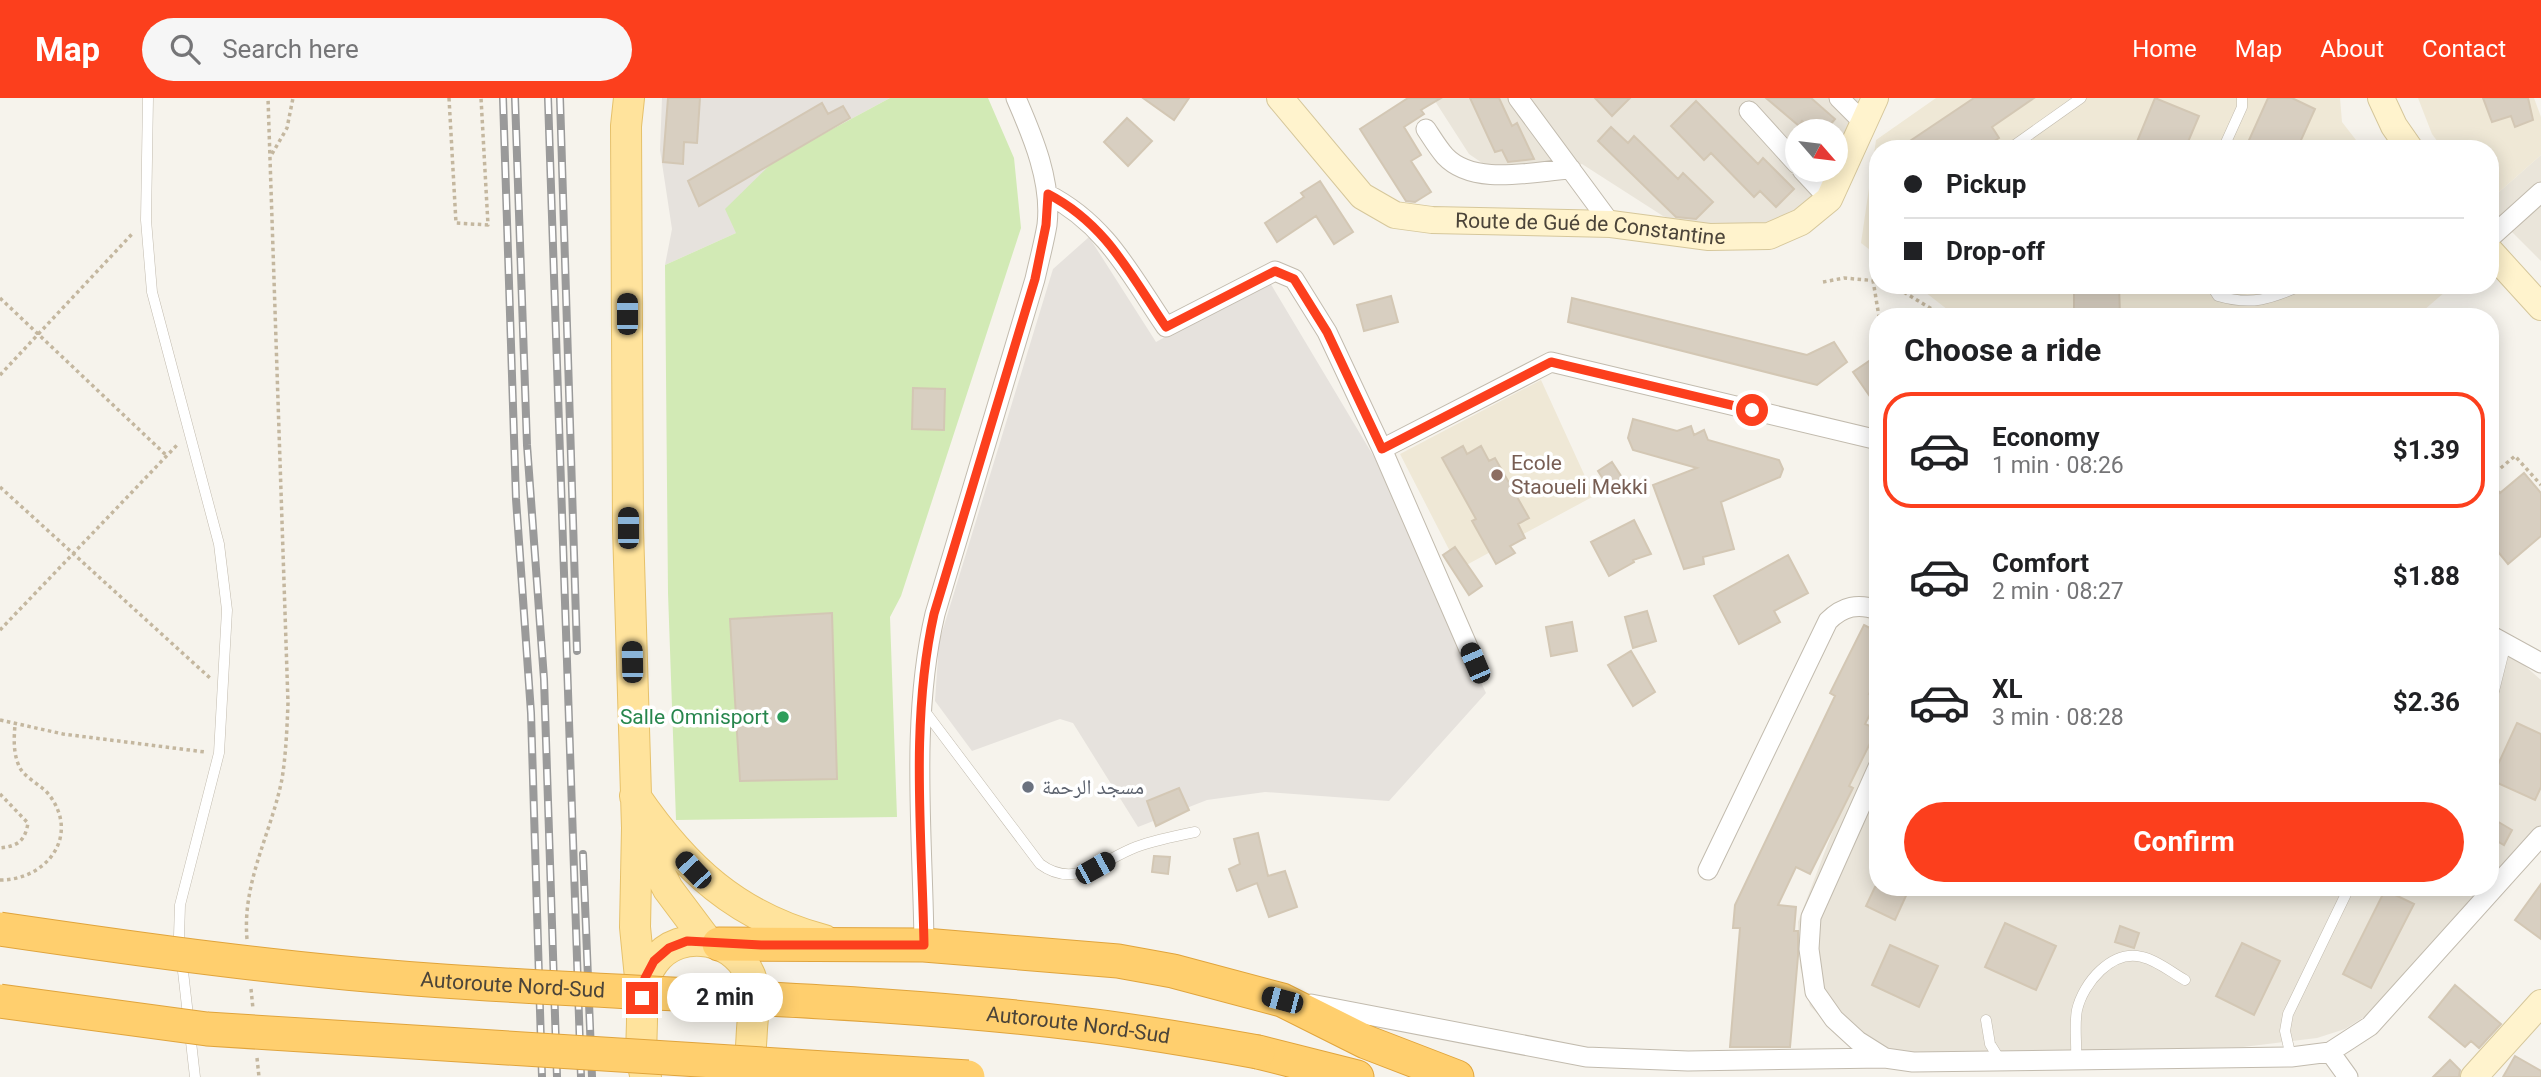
<!DOCTYPE html>
<html lang="en">
<head>
<meta charset="utf-8">
<style>
  :root { --surface:#fff; --page:#f6f6f6; --text:#202124; --muted:#757577; --line:#e0e0e0; --accent:#fc3f1d }
  body { margin:0; font-family:Roboto,"Noto Naskh Arabic",sans-serif; background:var(--page); color:var(--text); height:100vh; display:flex; flex-direction:column; font-size:26px; white-space:nowrap }
  * { box-sizing:border-box; margin:0 }
  p { font-size:23px; color:var(--muted) }
  .icon { flex:none; width:38px; height:38px; fill:none; stroke:currentColor; stroke-width:2; stroke-linecap:round; stroke-linejoin:round }
  .map { position:relative; flex:1; overflow:hidden }
  .drawer { position:absolute; left:1869px; top:210px; width:630px; height:588px; display:flex; flex-direction:column; background:var(--surface); border-radius:28px; box-shadow:0 4px 18px #0003 }
  .drawer>* { flex:none }
  .top-card { position:absolute; left:1869px; top:42px; width:630px; height:154px; border-radius:28px; box-shadow:0 4px 18px #0003; display:grid; align-content:center; height:154px; padding:0 35px; background:var(--surface) }
  .needle { width:46px; rotate:118deg }
  .fabs { position:absolute; left:1785px; top:21px; display:grid; gap:14px }
  .fabs a { display:grid; place-items:center; width:63px; height:63px; border-radius:50%; background:var(--surface); box-shadow:0 4px 18px #0003; font-size:35px }
  .end { position:absolute; width:32px; height:32px; margin:-16px; border:9px solid #fc3f1d; background:#fff; box-shadow:0 0 0 4px #fff }
  .from { border-radius:50% }
  .bubble { position:absolute; height:49px; border-radius:24px; background:var(--surface); box-shadow:0 4px 18px #0003; font-size:23px; font-weight:700; line-height:49px; text-align:center }
  .car { position:absolute; width:21px; height:42px; margin:-21px -10px; border-radius:9px; box-shadow:0 0 5px 2px #0007; background:linear-gradient(#222 24%,#8ab4d8 0 40%,#222 0 76%,#8ab4d8 0 86%,#222 0) }
  .top-card b { display:flex; align-items:center; gap:24px; height:66px; font-size:26px }
  .top-card b+b { border-top:2px solid var(--line) }
  .top-card i { width:18px; height:18px; background:var(--text) }
  ul { padding:0; list-style:none }
  li { display:flex; align-items:center; gap:21px; height:116px; margin:0 14px 10px; padding:0 21px; border:4px solid transparent; border-radius:28px }
  li div { flex:1 }
  li b { display:block; font-size:26px }
  li em { font-style:normal; font-weight:700 }
  li.active { border-color:var(--accent) }
  li>.icon { width:63px; height:63px; stroke-width:1.5 }
  h2 { padding:0 35px; font-size:32px; line-height:84px }
  .cta { display:flex; gap:14px; margin-top:auto; padding:14px 35px }
  .cta a { flex:1; height:80px; border-radius:42px; background:var(--accent); color:#fff; font-size:28px; font-weight:700; line-height:80px; text-align:center }
  header { display:flex; align-items:center; gap:42px; box-sizing:border-box; height:98px; padding:0 35px; background:var(--accent); color:#fff }
  header strong { font-size:33px }
  nav { display:flex; gap:38px; margin-inline-start:auto; font-size:24px }
  .search { width:490px; height:63px; background:var(--page); display:flex; align-items:center; gap:18px; box-sizing:border-box; padding:0 24px; border-radius:38px; color:var(--muted); font-size:26px }
  .map>svg:first-child { display:block }
  .residential { fill:#eae5da }
  .industrial { fill:#e6e2dd }
  .education { fill:#efe8d6 }
  .green { fill:#d2eab5 }
  .building { fill:#d8cfc1; stroke:#d3c7b4; stroke-width:2 }
  .lines { fill:none; stroke-linecap:round; stroke-linejoin:round }
  .lane-casing { stroke:#c2bbae; stroke-width:11 }
  .street-casing { stroke:#c2bbae; stroke-width:21 }
  .secondary-casing { stroke:#d6c79b; stroke-width:28 }
  .primary-casing { stroke:#e6c16a; stroke-width:32 }
  .highway-casing { stroke:#e0a43c; stroke-width:35 }
  .path { stroke:#c4b79f; stroke-width:3.5; stroke-dasharray:3.5 3.5; stroke-linecap:butt }
  .lane { stroke:#fff; stroke-width:10 }
  .street { stroke:#fff; stroke-width:19 }
  .secondary { stroke:#fff3cd; stroke-width:26 }
  .primary { stroke:#ffe39c; stroke-width:30 }
  .highway { stroke:#ffcf6e; stroke-width:33 }
  .rail-casing { stroke:#9a9a9a; stroke-width:8 }
  .rail { stroke:#fff; stroke-width:5; stroke-dasharray:16; stroke-linecap:butt }
  .highway-bridge-casing { stroke:#e0a43c; stroke-width:35; stroke-linecap:butt }
  .highway-bridge { stroke:#ffcf6e; stroke-width:33 }
  .route { stroke:#fc3f1d; stroke-width:9 }
  .education-dot { fill:#8d6e63; stroke:#fff; stroke-width:2.5 }
  .leisure-dot { fill:#2e9e5b; stroke:#fff; stroke-width:2.5 }
  .worship-dot { fill:#6b7280; stroke:#fff; stroke-width:2.5 }
  .labels { text-anchor:middle; stroke-width:7; stroke-linejoin:round; paint-order:stroke }
  .street-label { font-size:21px; fill:#4b4439; stroke:#fff }
  .education-label { font-size:21px; fill:#785e54; stroke:#fff; text-anchor:start }
  .leisure-label { font-size:21px; fill:#27864d; stroke:#fff; text-anchor:end }
  .worship-label { font-size:21px; fill:#5b616d; stroke:#fff; text-anchor:start }
</style>
</head>
<body>
<header>
<strong>Map</strong>
<div class="search"><svg class="icon" aria-label="search" viewBox="0 0 24 24"><circle cx="10" cy="10" r="6"/><path d="M15 15l6 6"/></svg>Search here</div>
<nav><a>Home</a><a>Map</a><a>About</a><a>Contact</a></nav>
</header>
<div class="map">
<svg width="2541" height="979" viewBox="0 0 2541 979">
  <rect width="100%" height="100%" fill="#f6f3ec"/>
  <path class="residential" d="M1433,0h426l-23,55v-22h-39v39h31l-12,25 -38,27 -86,4 -29,-10 -81,-52 -94,3 -19,-13z
    M2541,57v106l-51,-51v-10z
    M2490,548l26,12 25,22v147l-51,55z
    M1878,589v200h607l-118,128 -22,14 -28,9 -74,9 -345,10 -51,-14 -37,-37 -10,-40 -2,-44 68,-178z"/>
  <path class="industrial" d="M662,0h228l-115,62 -39,73 -71,32 7,-36 -12,-79z
    M1089,139l67,105 113,-61 108,181 109,231 -97,108 -124,-9 -58,8 -69,27 -65,-104 -13,-4 -88,32 -37,-50 4,-59 114,-373z"/>
  <path class="education" d="M1936,0h404l2,24 21,27h-485v107l-17,-13 15,-103z
    M2418,0h116l7,19v38l-51,45v-51h-47l-11,-15z
    M1916,187h537l-37,32h-459z
    M1541,282l53,116 -135,73 -59,-115z"/>
  <path class="green" d="M890,0h98l26,60 7,70 -120,368 -11,21 7,200 -221,3 -8,-227 -3,-328 71,-32 -11,-24 50,-49z"/>
  <path class="building" d="M668,0h32l-3,45 -13,-1 -1,22 -20,-2z
    M1143,0h46l-15,22z
    M1408,0h33l-20,12 3,4 -20,13 17,28 -10,6 20,31 -16,10 -9,-1 -46,-72z
    M1470,0h29l13,28 5,-3 17,36 -26,3 -6,-12 -7,2z
    M1595,0h35l-18,18z
    M1766,0h45l24,21 -10,12h-11l-12,-10 -3,5z
    M1974,0h60l-42,29 7,11 -17,11h-84z
    M2155,0l44,18 -14,33h-51z
    M2268,0h24l23,11 -18,40h-52z
    M2483,0h45l5,22 -18,7 -4,-11 -19,6z
    M1696,3l62,63 5,-6 31,31 -18,18 -16,-16 -6,6 -43,-44 -7,7 -33,-34z
    M822,5l6,11 15,-8 7,12 -151,88 -11,-25z
    M1127,20l25,23 -24,25 -24,-24z
    M1611,29l17,16 6,-7 44,43 5,-6 30,29 -17,17 -20,-2 -78,-76z
    M1320,83l33,51 -19,12 -18,-28 -39,26 -12,-19 39,-26 -3,-4z
    M2074,187h45l1,32h-46z
    M1391,198l7,26 -34,9 -7,-26z
    M1572,200l235,57 27,-13 13,20 -30,23 -249,-63z
    M1878,257v53l-25,-36z
    M913,290l32,1 -1,41 -32,-1z
    M1633,321l44,12 14,-5 3,9 10,-5 4,10 71,20 4,9 -3,8 -59,25 13,47 -31,8 1,7 -20,5 -31,-84 44,-17 -64,-18 -5,-12z
    M1463,348l4,8 14,-8 8,15 6,-3 34,60 -11,6 7,14 -15,8 5,7 -19,11 -24,-43 4,-2 -34,-61z
    M1612,364l11,17 -14,9 -11,-17z
    M2524,375l17,20v43l-33,28 -18,-22v-61l10,12z
    M1634,422l17,34 -18,6 1,2 -25,14 -18,-34z
    M1455,449l27,39 -13,9 -26,-40z
    M1788,457l20,38 -34,18 6,11 -41,22 -25,-48z
    M1647,513l9,30 -23,7 -8,-31z
    M832,515l5,166 -97,2 -10,-162z
    M1572,524l5,29 -26,5 -5,-29z
    M1864,527l14,7v45l-9,17 9,5 -13,25 12,5 -28,57 4,2 -43,86 -14,-7 -18,38 18,2 -2,24h4v25l-8,91h-60l10,-119h-7l2,-23 100,-209 -5,-3z
    M1631,553l24,41 -22,14 -25,-41z
    M2517,625l24,11v53l-6,13 -44,-20z
    M1179,690l10,22 -33,16 -9,-25z
    M2490,719l22,13 -8,15 -14,-8z
    M1258,735l10,43 17,-5 12,36 -28,10 -12,-34 -20,8 -8,-22 11,-5 -6,-25z
    M1154,758l16,1 -2,17 -16,-2z
    M2541,786v55l-26,-19z
    M1875,789h35l-15,33 -29,-14z
    M2385,792l29,14 -43,84 -28,-14z
    M2005,825l51,23 -20,44 -51,-23z
    M2120,828l19,7 -5,15 -19,-6z
    M2242,845l38,18 -26,54 -38,-19z
    M1890,847l48,21 -19,41 -47,-22z
    M2455,887l46,39 -22,24 -8,-7 -6,6 -36,-30z
    M2515,958l26,15v6h-38z
    M2450,962l10,10 -1,7h-26z"/>
  <g class="lines">
    <g class="lane-casing">
      <path id="lane" d="M148,0l-2,122 6,72 67,252 8,66 -8,143 -39,152 -1,31 16,141
        M2009,51l72,-51
        M2223,51l19,-42v-9
        M2211,187l7,11c34,10 52,3 85,-11
        M2490,609l16,-64
        M924,612l116,154c35,26 62,-4 96,-17 19,-7 39,-11 59,-15
        M1986,922l4,24 10,16
        M2291,959l-6,-26 3,-17 58,-120
        M2076,961c1,-15 -2,-34 1,-49 6,-27 35,-61 65,-53 15,3 30,16 43,23"/>
    </g>
    <g class="street-casing">
      <path id="street" d="M1518,0l93,126
        M1839,0l24,24
        M1749,13l48,53
        M1426,31c6,9 12,19 19,27 29,31 89,15 126,13
        M1802,72l27,29
        M1047,96c59,30 83,80 119,133l109,-56 19,8 33,53 55,117 93,214
        M2490,140l51,-46
        M1382,351l169,-87 327,78
        M2490,537l51,28
        M1878,669l-67,150 -2,32 6,43 19,27 24,22 27,17 28,4 378,-5 39,-5 18,25
        M1708,772l120,-249c15,-15 30,-18 50,-11
        M924,847c-1,-109 -14,-224 11,-331l100,-335c4,-18 9,-36 12,-54 5,-43 -14,-88 -31,-127
        M1311,906l275,53 102,4 196,-3
        M2330,954l40,-26 171,-190"/>
    </g>
    <g class="secondary-casing">
      <g id="secondary">
        <path id="s1" d="M1280,0l82,98 33,19 37,5 179,4 98,13 60,-1 32,-14 28,-23 46,-101"/>
        <path d="M2381,0l13,28 16,23"/>
        <path d="M2490,153l51,56"/>
        <path d="M2474,979l67,-74"/>
      </g>
    </g>
    <g class="primary-casing">
      <path id="primary" d="M629,0l-3,28 2,402 9,300 -2,99 7,71
        M635,698c50,73 102,121 189,144
        M640,737l28,54 39,52
        M646,979c-7,-18 -4,-40 -4,-58 0,-20 -1,-40 12,-57 26,-36 86,-24 98,19 4,16 1,33 0,48 -1,16 -1,33 -6,48"/>
    </g>
    <g class="highway-casing">
      <path id="highway" d="M719,846l205,1 194,16 55,10 109,29 84,42 91,35
        M1258,954l99,25"/>
    </g>
    <path class="path" d="M449,0l7,125 32,2 -7,-127
      M272,56l15,-26 6,-30
      M1873,182l6,37
      M1823,184l21,-4 34,3
      M1892,187l53,32
      M0,200l167,158
      M0,277l132,-141
      M2490,379l25,-21 26,29
      M0,389l210,191
      M0,532l178,-186
      M0,622l63,14 142,18
      M0,696l28,29c-3,18 -10,23 -28,25
      M0,782c46,0 80,-43 50,-84 -8,-11 -26,-18 -31,-30 -6,-14 -5,-27 -4,-42
      M247,841c-5,-57 24,-105 35,-160 4,-25 5,-51 6,-76l-20,-605
      M251,891l2,20
      M257,960l2,19"/>
    <use href="#lane" class="lane"/>
    <use href="#street" class="street"/>
    <use href="#secondary" class="secondary"/>
    <use href="#primary" class="primary"/>
    <use href="#highway" class="highway"/>
    <g class="rail-casing">
      <path id="rail" d="M503,0l13,401 15,214 11,364
        M515,0l12,347 17,234 13,398
        M548,0l33,979
        M560,0l17,553
        M583,756l9,223"/>
    </g>
    <use href="#rail" class="rail"/>
    <g class="highway-bridge-casing">
      <g id="highway-bridge">
        <path id="s2" d="M0,831c143,21 285,41 429,51 219,16 441,18 659,45 57,7 114,17 170,27"/>
        <path d="M0,903l207,28 761,48"/>
      </g>
    </g>
    <use href="#highway-bridge" class="highway-bridge"/>
  </g>
  <g class="lines">
    <path class="route" d="M642,900l3,-20 9,-17 15,-13 18,-7 74,4h163c-2,-109 -14,-224 10,-331l101,-335 11,-54 2,-31c58,30 82,80 118,133l109,-56 19,8 33,53 55,117 169,-87 201,48"/>
  </g>
  <circle class="education-dot" cx="1497" cy="377" r="7"/>
  <circle class="leisure-dot" cx="783" cy="619" r="7"/>
  <circle class="worship-dot" cx="1028" cy="689" r="7"/>
  <g class="labels">
    <g class="street-label">
      <text dy="7" stroke="none"><textPath href="#s1" startOffset="362">Route de Gué de Constantine</textPath></text>
      <text dy="7" stroke="none"><textPath href="#s2" startOffset="516">Autoroute Nord-Sud</textPath></text>
      <text dy="7" stroke="none"><textPath href="#s2" startOffset="1083">Autoroute Nord-Sud</textPath></text>
    </g>
    <g class="education-label">
      <text x="1511" y="372">Ecole<tspan x="1511" dy="24">Staoueli Mekki</tspan></text>
    </g>
    <g class="leisure-label">
      <text x="769" y="626">Salle Omnisport</text>
    </g>
    <g class="worship-label">
      <text x="1042" y="696">مسجد الرحمة</text>
    </g>
  </g>
</svg>
<div class="fabs">
<a><svg class="needle" viewBox="-14 -14 28 28"><path d="M0-13l5 13h-10z" fill="#e53935"/><path d="M0 13l5-13h-10z" fill="#757577"/></svg></a>
</div>
<i class="end from" style="left:1752px;top:312px"></i>
<i class="end" style="left:642px;top:900px"></i>
<div class="bubble" style="left:667px;top:875px;width:116px">2 min</div>
<i class="car" style="left:627px;top:216px;rotate:0deg"></i>
<i class="car" style="left:628px;top:430px;rotate:0deg"></i>
<i class="car" style="left:632px;top:564px;rotate:359deg"></i>
<i class="car" style="left:1475px;top:565px;rotate:337deg"></i>
<i class="car" style="left:1095px;top:770px;rotate:61deg"></i>
<i class="car" style="left:693px;top:772px;rotate:317deg"></i>
<i class="car" style="left:1282px;top:902px;rotate:285deg"></i>
<div class="top-card">
<b><i class="from"></i>Pickup</b>
<b><i></i>Drop-off</b>
</div>
<section class="drawer">
<h2>Choose a ride</h2>
<ul>
<li class="active"><svg class="icon" aria-label="car" viewBox="0 0 24 24"><path d="M5 17H2v-5l4-1 3-4h7l3 4 3 1v5h-3M9 17h6M6 11h13"/><circle cx="7" cy="17" r="2"/><circle cx="17" cy="17" r="2"/></svg><div><b>Economy</b><p>1 min · 08:26</p></div><em>$1.39</em></li>
<li><svg class="icon" aria-label="car" viewBox="0 0 24 24"><path d="M5 17H2v-5l4-1 3-4h7l3 4 3 1v5h-3M9 17h6M6 11h13"/><circle cx="7" cy="17" r="2"/><circle cx="17" cy="17" r="2"/></svg><div><b>Comfort</b><p>2 min · 08:27</p></div><em>$1.88</em></li>
<li><svg class="icon" aria-label="car" viewBox="0 0 24 24"><path d="M5 17H2v-5l4-1 3-4h7l3 4 3 1v5h-3M9 17h6M6 11h13"/><circle cx="7" cy="17" r="2"/><circle cx="17" cy="17" r="2"/></svg><div><b>XL</b><p>3 min · 08:28</p></div><em>$2.36</em></li>
</ul>
<div class="cta"><a>Confirm</a></div>
</section>
</div>
</body>
</html>
